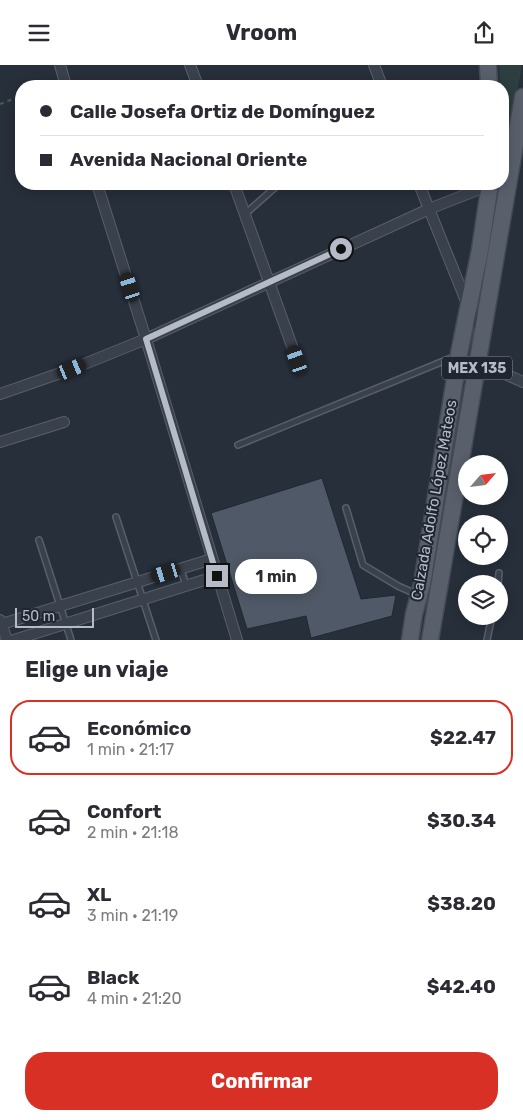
<!DOCTYPE html>
<html lang="es">
<head>
<meta charset="utf-8">
<style>
  :root { --surface:#fff; --page:#f7f7f7; --text:#2b2b33; --muted:#7c7c81; --line:#e1e1e2; --accent:#d93025 }
  body { margin:0; font-family:Rubik,sans-serif; background:var(--page); color:var(--text); height:100vh; display:flex; flex-direction:column; font-size:19px; white-space:nowrap }
  * { box-sizing:border-box; margin:0 }
  p { font-size:16px; color:var(--muted) }
  .icon { flex:none; width:28px; height:28px; fill:none; stroke:currentColor; stroke-width:2; stroke-linecap:round; stroke-linejoin:round }
  .map { position:relative; height:575px; overflow:hidden }
  .drawer { display:flex; flex-direction:column; background:var(--surface); flex:1 }
  .drawer>* { flex:none }
  .banner { position:absolute; left:15px; top:15px; width:494px; height:110px; border-radius:20px; box-shadow:0 2px 12px #0003; display:grid; align-content:center; height:110px; padding:0 25px; background:var(--surface) }
  .needle { width:32px; rotate:62deg }
  .tools { position:absolute; left:458px; top:390px; display:grid; gap:10px }
  .tools a { display:grid; place-items:center; width:50px; height:50px; border-radius:50%; background:var(--surface); box-shadow:0 2px 12px #0003; font-size:25px }
  .scale { position:absolute; left:15px; bottom:12px; width:79px; box-sizing:border-box; padding-left:5px; border:2px solid #b6bcc7; border-top:0; font-size:14px; line-height:18px; white-space:nowrap; color:#b6bcc7; -webkit-text-stroke:4px #1f2631; paint-order:stroke }
  .end { position:absolute; width:22px; height:22px; margin:-11px; border:6px solid #b6bcc7; background:#111; box-shadow:0 0 0 2px #111 }
  .from { border-radius:50% }
  .bubble { position:absolute; height:35px; border-radius:18px; background:var(--surface); box-shadow:0 2px 12px #0003; font-size:16px; font-weight:700; line-height:35px; text-align:center }
  .car { position:absolute; width:15px; height:30px; margin:-15px -8px; border-radius:6px; box-shadow:0 0 4px 1px #0007; background:linear-gradient(#222 24%,#8ab4d8 0 40%,#222 0 76%,#8ab4d8 0 86%,#222 0) }
  .banner b { display:flex; align-items:center; gap:18px; height:48px; font-size:19px }
  .banner b+b { border-top:1px solid var(--line) }
  .banner i { width:12px; height:12px; background:var(--text) }
  ul { padding:0; list-style:none }
  li { display:flex; align-items:center; gap:15px; height:75px; margin:0 10px 8px; padding:0 15px; border:2px solid transparent; border-radius:20px }
  li div { flex:1 }
  li b { display:block; font-size:19px }
  li em { font-style:normal; font-weight:700 }
  li.active { border-color:var(--accent) }
  li>.icon { width:45px; height:45px; stroke-width:1.5 }
  h2 { padding:0 25px; font-size:22px; line-height:60px }
  .cta { display:flex; gap:10px; margin-top:auto; padding:10px 25px }
  .cta a { flex:1; height:58px; border-radius:20px; background:var(--accent); color:#fff; font-size:20px; font-weight:700; line-height:58px; text-align:center }
  header { display:flex; justify-content:space-between; align-items:center; height:65px; padding:0 25px; background:var(--surface); font-size:22px; font-weight:700 }
  .map>svg:first-child { display:block }
  .green { fill:#2c3e3f }
  .building { fill:#505967; stroke:#212833 }
  .lines { fill:none; stroke-linecap:round; stroke-linejoin:round }
  .lane-casing { stroke:#585f6a; stroke-width:8 }
  .street-casing { stroke:#585f6a; stroke-width:12 }
  .primary-casing { stroke:#434a55; stroke-width:19 }
  .path { stroke:#4b5b5e; stroke-width:2; stroke-dasharray:4 4; stroke-linecap:butt }
  .lane { stroke:#3a414c; stroke-width:5 }
  .street { stroke:#3a414c; stroke-width:10 }
  .primary { stroke:#59606c; stroke-width:16 }
  .route { stroke:#b6bcc7; stroke-width:6 }
  .labels { text-anchor:middle; stroke-width:4; stroke-linejoin:round; paint-order:stroke }
  .shield { fill:#1f2631; stroke:#898f9a; stroke-width:1 }
  .shield-label { font-size:14px; font-weight:bold; fill:#b6bcc7 }
  .street-label { font-size:15px; fill:#b6bcc7; stroke:#1f2631 }
</style>
</head>
<body>
<header><svg class="icon" aria-label="menu" viewBox="0 0 24 24"><path d="M4 6h16M4 12h16M4 18h16"/></svg>Vroom<svg class="icon" aria-label="share" viewBox="0 0 24 24"><path d="M12 15V3M7 8l5-5 5 5M5 13v7h14v-7"/></svg></header>
<div class="map">
<svg width="523" height="575" viewBox="0 0 523 575">
  <rect width="100%" height="100%" fill="#272f3b"/>
  <path class="green" d="M499,0h23l-19,109 -1,-88h-2z"/>
  <path class="building" d="M322,413l39,121 35,-4 -4,21 -81,22 -5,-22 -59,13 -36,-116z"/>
  <g class="lines">
    <g class="lane-casing">
      <path id="lane" d="M245,149l34,-30
        M238,380l218,-89
        M346,443l17,57 35,21 18,8
        M116,452l40,123
        M39,475l32,100
        M181,504l5,17
        M498,519l1,-11
        M487,575l5,-24"/>
    </g>
    <g class="street-casing">
      <path id="street" d="M60,0l6,21
        M190,0l8,21
        M374,0l8,21
        M97,119l49,155 91,301
        M234,119l63,176
        M419,119l49,122 14,26
        M478,297l45,20
        M0,329l72,-25 74,-30 283,-130 61,-24
        M0,377l64,-20
        M0,555l7,20
        M2,559l210,-65
        M14,575l203,-64"/>
    </g>
    <g class="primary-casing">
      <path id="primary" d="M488,0l1,21
        M410,575l4,-26 8,-30 37,-230 21,-104 10,-66
        M430,575l93,-543"/>
    </g>
    <path class="path" d="M45,21l9,-4
      M0,39l21,-8"/>
    <use href="#lane" class="lane"/>
    <use href="#street" class="street"/>
    <use href="#primary" class="primary"/>
  </g>
  <g class="lines">
    <path class="route" d="M217,511l-71,-237 195,-90"/>
  </g>
  <g class="labels">
    <rect class="shield" x="442" y="291.5" width="70" height="23" rx="4"/>
    <g class="shield-label">
      <text x="477" y="308">MEX 135</text>
    </g>
    <g class="street-label">
      <text transform="translate(434 435) rotate(-80)" y="5">Calzada Adolfo López Mateos</text>
    </g>
  </g>
</svg>
<div class="tools">
<a><svg class="needle" viewBox="-14 -14 28 28"><path d="M0-13l5 13h-10z" fill="#e53935"/><path d="M0 13l5-13h-10z" fill="#7c7c81"/></svg></a>
<a><svg class="icon" aria-label="locate" viewBox="0 0 24 24"><circle cx="12" cy="12" r="6"/><path d="M12 2v4M12 18v4M2 12h4M18 12h4"/></svg></a>
<a><svg class="icon" aria-label="layers" viewBox="0 0 24 24"><path d="M12 4l9 5-9 5-9-5zM3 14l9 5 9-5"/></svg></a>
</div>
<div class="scale">50 m</div>
<i class="end from" style="left:341px;top:184px"></i>
<i class="end" style="left:217px;top:511px"></i>
<div class="bubble" style="left:235px;top:494px;width:82px">1 min</div>
<i class="car" style="left:130px;top:222px;rotate:342deg"></i>
<i class="car" style="left:297px;top:295px;rotate:341deg"></i>
<i class="car" style="left:72px;top:304px;rotate:68deg"></i>
<i class="car" style="left:166px;top:508px;rotate:253deg"></i>
<div class="banner">
<b><i class="from"></i>Calle Josefa Ortiz de Domínguez</b>
<b><i></i>Avenida Nacional Oriente</b>
</div>
</div>
<section class="drawer">
<h2>Elige un viaje</h2>
<ul>
<li class="active"><svg class="icon" aria-label="car" viewBox="0 0 24 24"><path d="M5 17H2v-5l4-1 3-4h7l3 4 3 1v5h-3M9 17h6M6 11h13"/><circle cx="7" cy="17" r="2"/><circle cx="17" cy="17" r="2"/></svg><div><b>Económico</b><p>1 min · 21:17</p></div><em>$22.47</em></li>
<li><svg class="icon" aria-label="car" viewBox="0 0 24 24"><path d="M5 17H2v-5l4-1 3-4h7l3 4 3 1v5h-3M9 17h6M6 11h13"/><circle cx="7" cy="17" r="2"/><circle cx="17" cy="17" r="2"/></svg><div><b>Confort</b><p>2 min · 21:18</p></div><em>$30.34</em></li>
<li><svg class="icon" aria-label="car" viewBox="0 0 24 24"><path d="M5 17H2v-5l4-1 3-4h7l3 4 3 1v5h-3M9 17h6M6 11h13"/><circle cx="7" cy="17" r="2"/><circle cx="17" cy="17" r="2"/></svg><div><b>XL</b><p>3 min · 21:19</p></div><em>$38.20</em></li>
<li><svg class="icon" aria-label="car" viewBox="0 0 24 24"><path d="M5 17H2v-5l4-1 3-4h7l3 4 3 1v5h-3M9 17h6M6 11h13"/><circle cx="7" cy="17" r="2"/><circle cx="17" cy="17" r="2"/></svg><div><b>Black</b><p>4 min · 21:20</p></div><em>$42.40</em></li>
</ul>
<div class="cta"><a>Confirmar</a></div>
</section>
</body>
</html>
